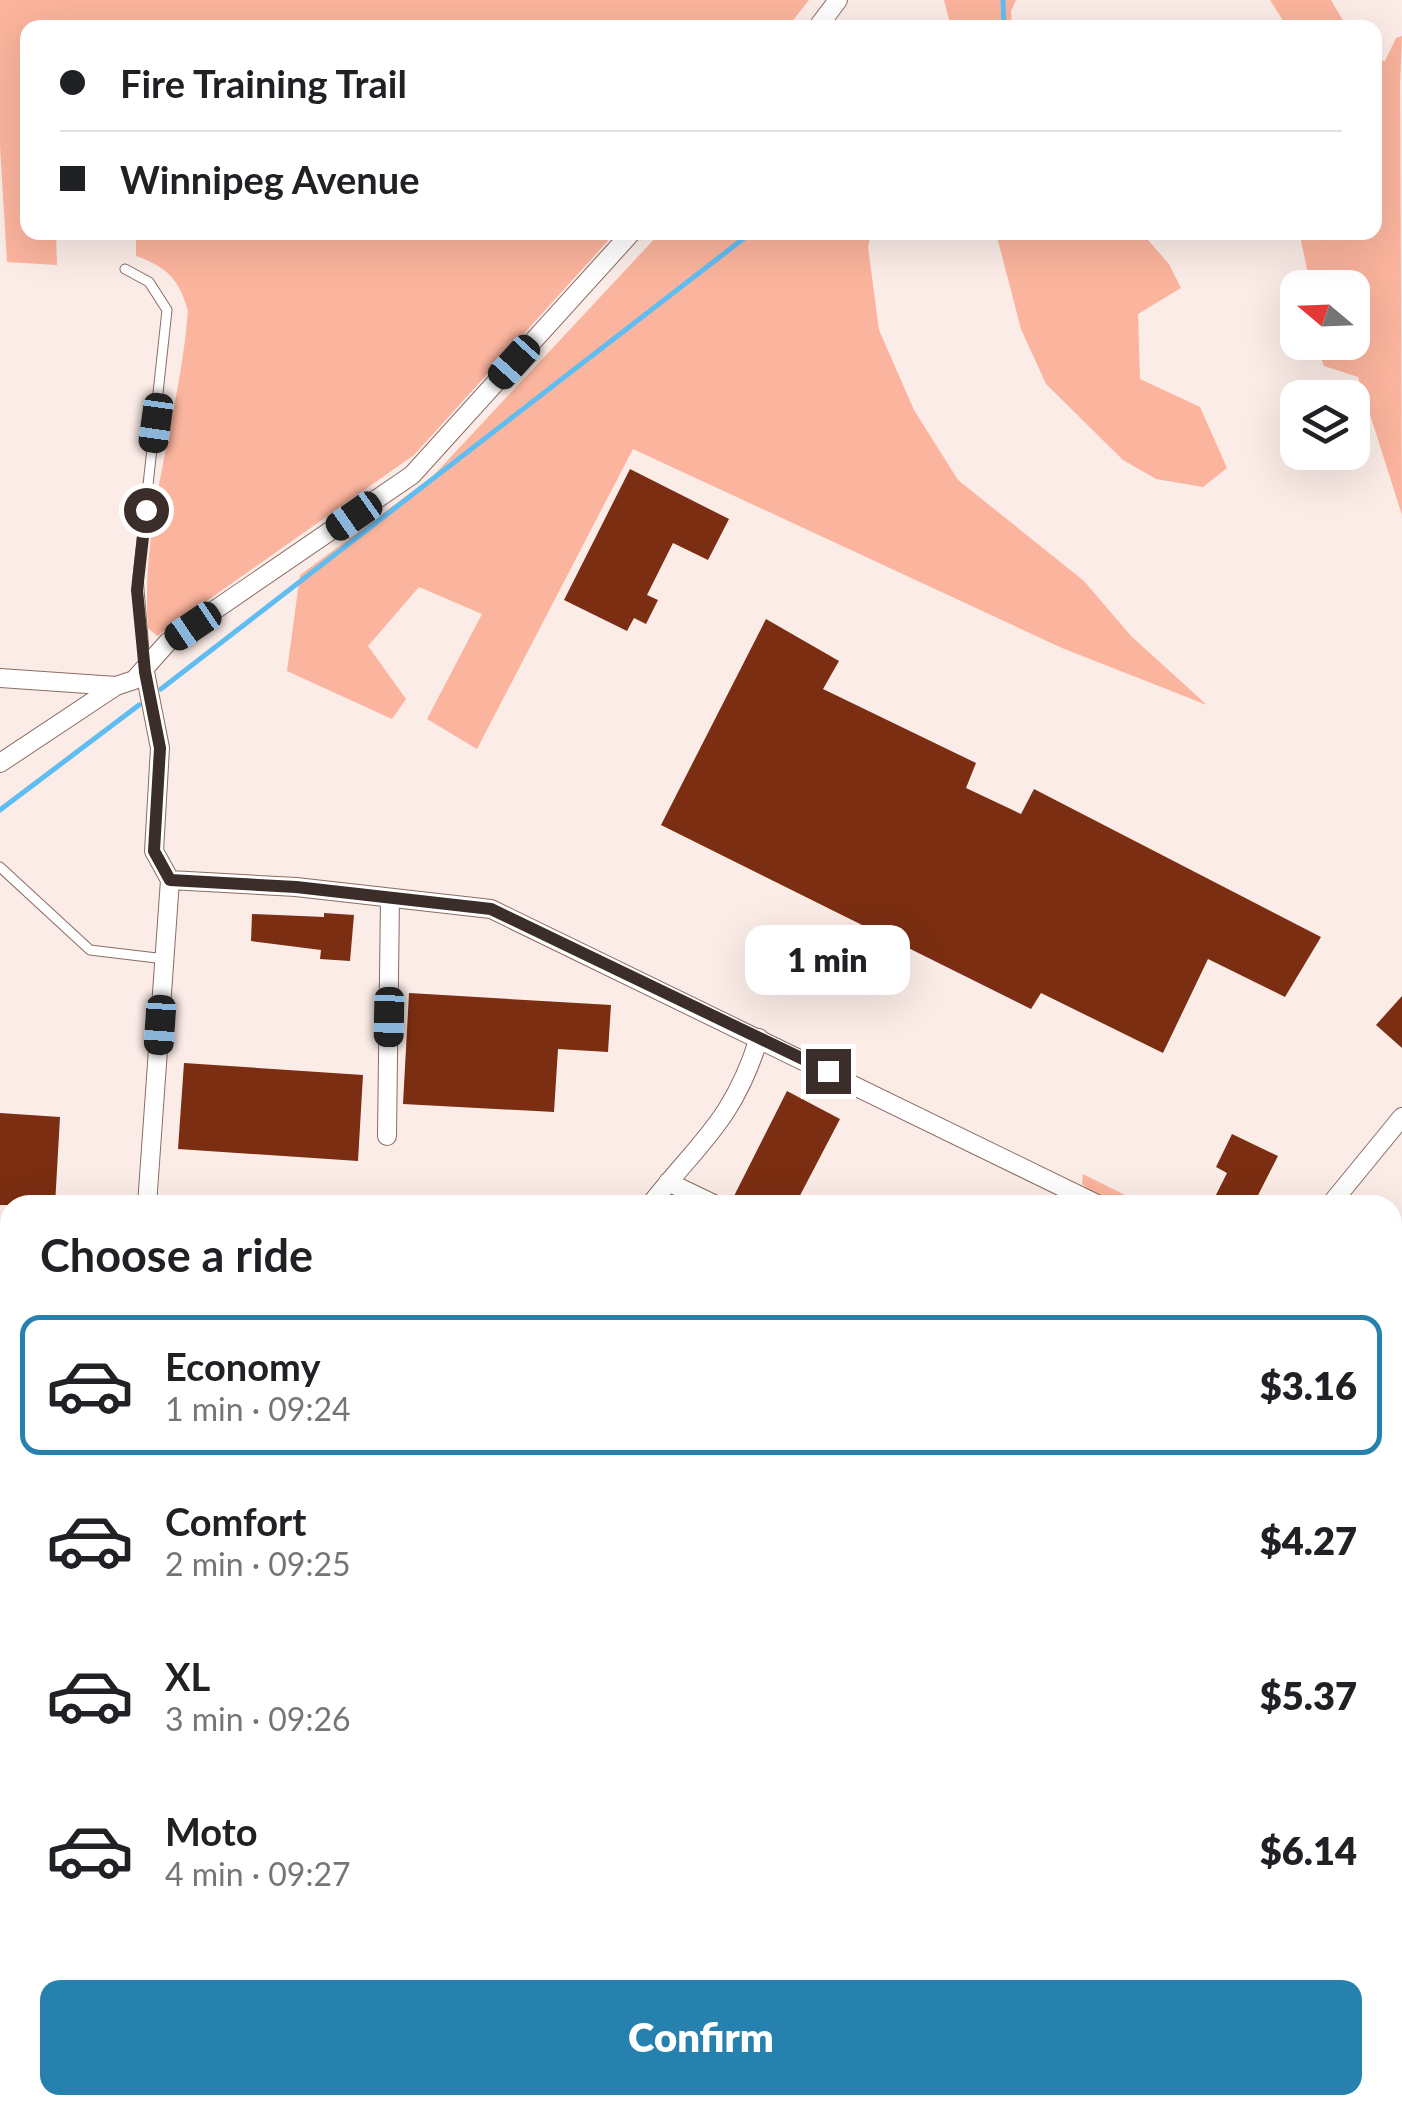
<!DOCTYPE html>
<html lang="en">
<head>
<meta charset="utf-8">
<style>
  :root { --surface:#fff; --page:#f2f2f2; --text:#202124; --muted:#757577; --line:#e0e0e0; --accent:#2681af }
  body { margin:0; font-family:Lato,sans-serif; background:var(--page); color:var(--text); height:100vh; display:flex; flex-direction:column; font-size:38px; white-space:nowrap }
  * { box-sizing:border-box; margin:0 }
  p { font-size:32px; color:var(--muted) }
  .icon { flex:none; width:55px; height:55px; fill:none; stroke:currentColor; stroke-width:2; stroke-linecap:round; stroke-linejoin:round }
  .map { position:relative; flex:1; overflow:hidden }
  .panel { position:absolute; left:0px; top:1195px; width:1402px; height:920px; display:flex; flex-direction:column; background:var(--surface); border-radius:30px 30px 0 0; box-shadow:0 10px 40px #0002 }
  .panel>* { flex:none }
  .hud { position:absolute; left:20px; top:20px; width:1362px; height:220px; border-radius:20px; box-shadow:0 10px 40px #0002; display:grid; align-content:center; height:220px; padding:0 40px; background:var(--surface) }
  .needle { width:65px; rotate:289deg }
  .tools { position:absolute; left:1280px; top:270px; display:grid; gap:20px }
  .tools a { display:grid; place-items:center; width:90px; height:90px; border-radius:20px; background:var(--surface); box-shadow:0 10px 40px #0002; font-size:50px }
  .end { position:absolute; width:45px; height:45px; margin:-22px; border:12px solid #3b2d29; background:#fff; box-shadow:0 0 0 5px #fff }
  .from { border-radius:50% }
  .bubble { position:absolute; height:70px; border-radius:20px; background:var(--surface); box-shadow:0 10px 40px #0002; font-size:32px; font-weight:800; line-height:70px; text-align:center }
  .car { position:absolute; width:30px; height:60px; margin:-30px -15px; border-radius:12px; box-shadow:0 0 8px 2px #0007; background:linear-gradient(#222 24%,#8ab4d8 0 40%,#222 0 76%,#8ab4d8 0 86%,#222 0) }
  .hud b { display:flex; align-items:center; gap:35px; height:95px; font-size:38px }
  .hud b+b { border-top:2px solid var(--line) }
  .hud i { width:25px; height:25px; background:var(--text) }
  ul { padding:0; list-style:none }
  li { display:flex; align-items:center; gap:30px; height:140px; margin:0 20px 15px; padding:0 20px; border:5px solid transparent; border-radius:20px }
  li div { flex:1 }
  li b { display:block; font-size:38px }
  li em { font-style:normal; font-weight:800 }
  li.selected { border-color:var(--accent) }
  li>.icon { width:90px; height:90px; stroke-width:1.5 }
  h2 { padding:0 40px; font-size:45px; line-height:120px }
  .primary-button { display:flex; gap:20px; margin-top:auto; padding:20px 40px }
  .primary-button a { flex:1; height:115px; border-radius:20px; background:var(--accent); color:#fff; font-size:40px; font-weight:800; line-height:115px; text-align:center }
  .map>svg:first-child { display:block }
  .green { fill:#fbb49d }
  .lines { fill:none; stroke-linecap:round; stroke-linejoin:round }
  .stream { stroke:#60bdf1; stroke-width:5 }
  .building { fill:#7b2e12 }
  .lane-casing { stroke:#8c6c62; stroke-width:11 }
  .street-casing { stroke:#8c6c62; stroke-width:20 }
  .lane { stroke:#fff; stroke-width:9 }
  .street { stroke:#fff; stroke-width:18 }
  .route { stroke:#3b2d29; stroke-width:12 }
</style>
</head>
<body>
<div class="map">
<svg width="1402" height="2115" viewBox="0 0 1402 2115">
  <rect width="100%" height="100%" fill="#fbece7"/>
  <path class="green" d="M0,0h809l-22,28h-759v204l28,1 1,32 -50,-3 -7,-116z
    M944,0h72l-5,11 1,16h-61z
    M1270,0h61l16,27h-60z
    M1402,36l-2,48 2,431 -44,-138 -34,-11 -9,-23 37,-1v-54l-41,-1 -10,-46 2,-8 72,-1v-173l10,2 11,-23z
    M136,233v-1l479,1 -201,222 -257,181 -9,-8c-8,-107 32,-211 40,-317 -9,-32 -21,-44 -52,-55z
    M871,233l-3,14 11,83 35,80 44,70 126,101 47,55 76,69 -145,-57 -429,-199 -156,300 -50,-30 55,-105 -63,-27 -51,59 38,53 -14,20 -105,-48 13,-96 133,-99 227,-243z
    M996,233h146l27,31 12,24 -43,26 2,65 60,28 27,61 -24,19 -47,-8 -33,-19 -77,-76 -25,-55z
    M1083,1174l62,31c-25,0 -44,-2 -63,-21z
    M1395,1288l7,2v164h-10z
    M1393,1496h5l4,92 -9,12z
    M1402,1629v486h-572l-3,-10h565v-473z"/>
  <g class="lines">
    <path class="stream" d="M1003,0l1,28
      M161,689l591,-457
      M0,810l139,-105"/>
  </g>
  <path class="building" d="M630,469l99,50 -21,41 -35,-17 -26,52 11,5 -12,24 -12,-6 -7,13 -63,-31z
    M766,619l73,42 -16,28 153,74 -10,25 55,26 13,-25 287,148 -36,60 -77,-38 -45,94 -122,-60 -10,16 -370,-184z
    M324,913l30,2 -4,46 -30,-2 1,-9 -70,-9 1,-27 72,3z
    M409,993l202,12 -3,47 -50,-3 -4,63 -151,-8z
    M1402,996v52l-26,-23z
    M184,1063l179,12 -5,86 -180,-12z
    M787,1091l53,28 -45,86h-43l-18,-9z
    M0,1113l60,4 -5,88h-55z
    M1232,1134l46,22 -25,49h-42l16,-32 -11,-6z"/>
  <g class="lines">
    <g class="lane-casing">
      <path id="lane" d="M125,269l24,13 18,28 -29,267 7,86
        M0,867l90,83 75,9
        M1392,1467h10"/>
    </g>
    <g class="street-casing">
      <path id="street" d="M817,28l21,-28
        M145,672l15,76 -6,103 16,29
        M0,678l116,8 18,-6 34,-38 244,-167 220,-243
        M0,763l116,-77
        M170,880l126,7 195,22 608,296
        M387,1136l3,-238
        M668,1182l48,23
        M147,1205l23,-325
        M650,1205c50,-64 83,-84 109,-167
        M1330,1205l72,-88
        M1392,1618l10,-3
        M737,2115v-10"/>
    </g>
    <use href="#lane" class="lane"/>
    <use href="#street" class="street"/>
  </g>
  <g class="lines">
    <path class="route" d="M146,510l-9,80 8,82 15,76 -6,103 16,29 126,7 195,22 337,162"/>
  </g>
</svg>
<div class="tools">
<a><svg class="needle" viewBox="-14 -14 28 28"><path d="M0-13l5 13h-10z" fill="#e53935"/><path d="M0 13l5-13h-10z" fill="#757577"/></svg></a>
<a><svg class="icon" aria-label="layers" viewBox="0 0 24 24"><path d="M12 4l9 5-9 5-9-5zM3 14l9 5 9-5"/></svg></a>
</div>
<i class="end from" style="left:146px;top:510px"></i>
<i class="end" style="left:828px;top:1071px"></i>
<div class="bubble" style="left:745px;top:925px;width:165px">1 min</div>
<i class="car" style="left:514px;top:362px;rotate:222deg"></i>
<i class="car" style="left:156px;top:423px;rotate:188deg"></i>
<i class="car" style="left:354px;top:516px;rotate:235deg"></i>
<i class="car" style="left:193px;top:626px;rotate:236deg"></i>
<i class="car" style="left:389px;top:1017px;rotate:181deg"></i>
<i class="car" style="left:160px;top:1025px;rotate:184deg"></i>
<div class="hud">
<b><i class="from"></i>Fire Training Trail</b>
<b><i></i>Winnipeg Avenue</b>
</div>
<section class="panel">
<h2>Choose a ride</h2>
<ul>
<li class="selected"><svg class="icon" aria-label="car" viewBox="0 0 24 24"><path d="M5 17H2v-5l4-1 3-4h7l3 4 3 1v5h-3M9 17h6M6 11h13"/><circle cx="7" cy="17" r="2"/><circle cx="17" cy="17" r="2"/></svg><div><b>Economy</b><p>1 min · 09:24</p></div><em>$3.16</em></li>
<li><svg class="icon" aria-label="car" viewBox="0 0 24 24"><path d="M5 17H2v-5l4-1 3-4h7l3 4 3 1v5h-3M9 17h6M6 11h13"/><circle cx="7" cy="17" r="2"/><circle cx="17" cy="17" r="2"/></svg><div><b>Comfort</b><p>2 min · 09:25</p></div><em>$4.27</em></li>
<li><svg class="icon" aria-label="car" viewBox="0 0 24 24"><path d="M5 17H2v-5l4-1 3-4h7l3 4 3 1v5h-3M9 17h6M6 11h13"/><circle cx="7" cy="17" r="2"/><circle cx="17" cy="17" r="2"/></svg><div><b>XL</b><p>3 min · 09:26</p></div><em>$5.37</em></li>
<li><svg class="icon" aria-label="car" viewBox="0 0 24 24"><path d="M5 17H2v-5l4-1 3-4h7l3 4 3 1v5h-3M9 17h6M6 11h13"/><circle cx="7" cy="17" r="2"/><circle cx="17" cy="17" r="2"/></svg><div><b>Moto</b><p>4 min · 09:27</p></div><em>$6.14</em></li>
</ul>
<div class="primary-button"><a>Confirm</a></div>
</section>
</div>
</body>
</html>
